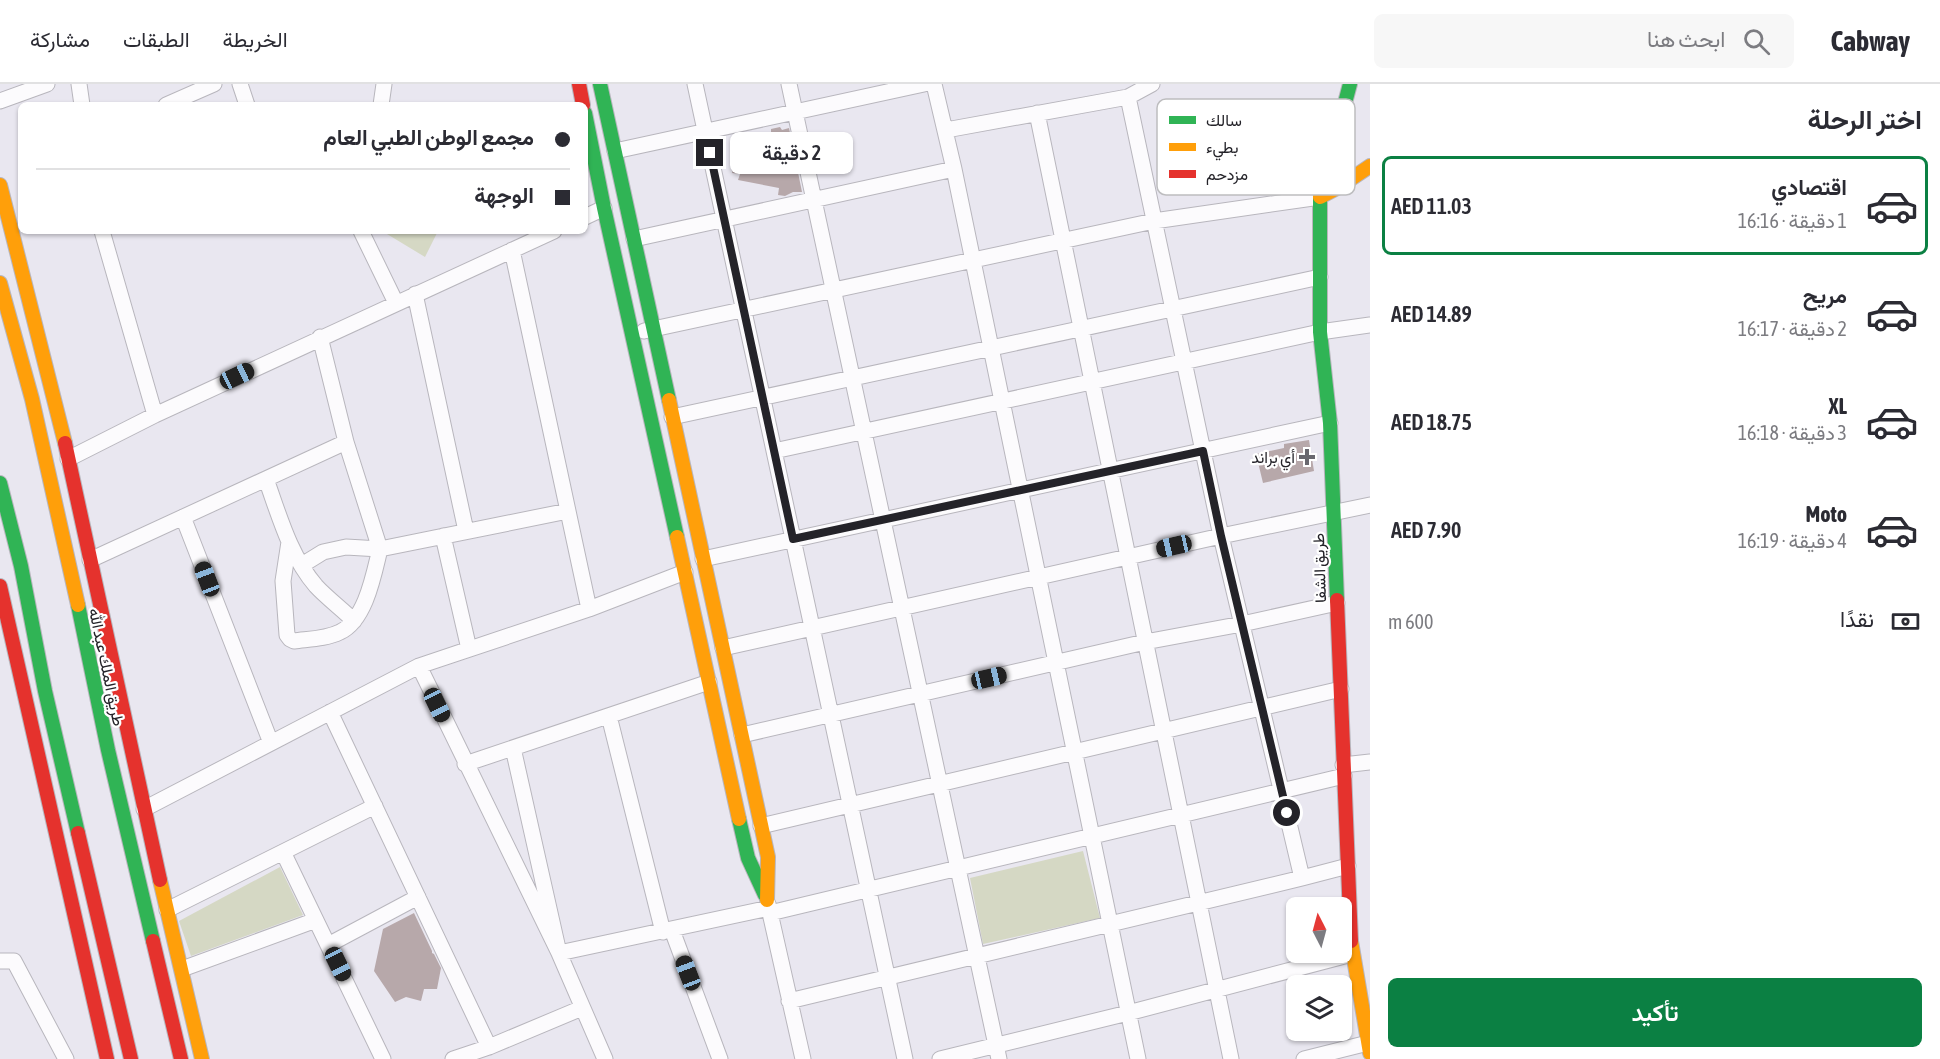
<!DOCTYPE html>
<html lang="ar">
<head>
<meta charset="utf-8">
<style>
  :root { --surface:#fff; --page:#f7f7f7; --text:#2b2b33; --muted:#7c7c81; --line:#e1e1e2; --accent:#0b8043 }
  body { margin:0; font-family:"Asap Condensed",Vazirmatn,sans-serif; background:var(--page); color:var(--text); direction:rtl; height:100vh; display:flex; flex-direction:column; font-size:22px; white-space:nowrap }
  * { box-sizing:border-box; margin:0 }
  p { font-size:20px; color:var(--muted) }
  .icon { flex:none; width:33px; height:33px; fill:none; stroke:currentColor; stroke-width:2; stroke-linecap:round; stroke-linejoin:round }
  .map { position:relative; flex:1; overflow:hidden; direction:ltr }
  .side { display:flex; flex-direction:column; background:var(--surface); width:570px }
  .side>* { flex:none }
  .guide { position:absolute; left:18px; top:18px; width:570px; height:132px; border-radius:9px; box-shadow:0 2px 4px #0004; direction:rtl; display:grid; align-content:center; height:132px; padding:0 18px; background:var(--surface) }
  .needle { width:39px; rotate:354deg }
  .buttons { position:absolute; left:1286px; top:813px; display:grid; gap:12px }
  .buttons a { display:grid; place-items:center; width:66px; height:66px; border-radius:9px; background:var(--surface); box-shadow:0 2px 4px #0004; font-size:30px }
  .end { position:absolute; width:27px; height:27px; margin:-14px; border:8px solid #242329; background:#fff; box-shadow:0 0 0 3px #fff }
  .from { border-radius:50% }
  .bubble { position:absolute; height:42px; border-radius:9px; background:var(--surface); box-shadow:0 2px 4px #0004; font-size:20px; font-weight:600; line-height:42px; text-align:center; direction:rtl }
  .car { position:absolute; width:18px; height:36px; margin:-18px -9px; border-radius:8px; box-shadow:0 0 4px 2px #0007; background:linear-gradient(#222 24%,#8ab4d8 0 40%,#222 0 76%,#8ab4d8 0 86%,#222 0) }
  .guide b { display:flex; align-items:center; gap:21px; height:57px; font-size:22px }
  .guide b+b { border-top:2px solid var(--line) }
  .guide i { width:15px; height:15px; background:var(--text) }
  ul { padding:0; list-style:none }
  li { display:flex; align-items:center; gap:18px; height:99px; margin:0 12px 9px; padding:0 6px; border:3px solid transparent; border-radius:9px }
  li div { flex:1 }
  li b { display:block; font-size:22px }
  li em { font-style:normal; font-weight:600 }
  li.on { border-color:var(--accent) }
  li>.icon { width:54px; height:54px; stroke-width:1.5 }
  h2 { padding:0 18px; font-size:27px; line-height:72px }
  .pay { display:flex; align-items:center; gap:15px; height:66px; padding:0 18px; font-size:22px }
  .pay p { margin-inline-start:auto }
  .button { display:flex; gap:12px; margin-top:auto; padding:12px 18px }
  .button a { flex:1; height:69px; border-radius:9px; background:var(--accent); color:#fff; font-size:24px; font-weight:600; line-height:69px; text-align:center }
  header { display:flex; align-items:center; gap:36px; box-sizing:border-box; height:84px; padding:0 30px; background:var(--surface); border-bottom:2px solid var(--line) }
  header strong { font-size:28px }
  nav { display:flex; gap:33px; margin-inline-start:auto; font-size:21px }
  .search { width:420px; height:54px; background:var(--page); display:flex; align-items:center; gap:15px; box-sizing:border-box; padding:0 21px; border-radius:9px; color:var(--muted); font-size:22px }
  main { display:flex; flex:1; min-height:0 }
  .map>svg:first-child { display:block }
  .green { fill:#d5d8c4 }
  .building { fill:#b7a8aa }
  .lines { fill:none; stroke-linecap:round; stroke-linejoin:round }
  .street-casing { stroke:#b8b6bd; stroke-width:17 }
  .fast-casing { stroke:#b8b6bd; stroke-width:16 }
  .slow-casing { stroke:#b8b6bd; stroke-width:16 }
  .jam-casing { stroke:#b8b6bd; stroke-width:16 }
  .street { stroke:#fcfbfd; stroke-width:15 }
  .fast { stroke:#30b455; stroke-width:14 }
  .slow { stroke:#ff9f0a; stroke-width:14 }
  .jam { stroke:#e5322d; stroke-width:14 }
  .route { stroke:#242329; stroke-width:8 }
  .poi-dot { fill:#69686f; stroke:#fff; stroke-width:2 }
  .labels { text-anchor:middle; stroke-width:4.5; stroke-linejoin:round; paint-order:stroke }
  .poi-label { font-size:16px; fill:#242329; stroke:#fff; text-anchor:end }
  .street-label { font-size:16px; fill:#242329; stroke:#fff }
  .key { fill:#fff; stroke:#bdbdbf; stroke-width:1.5 }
  .key-label { font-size:16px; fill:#242329 }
</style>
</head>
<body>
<header>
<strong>Cabway</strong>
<div class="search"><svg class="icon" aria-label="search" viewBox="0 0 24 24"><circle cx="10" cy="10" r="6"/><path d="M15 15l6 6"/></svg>ابحث هنا</div>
<nav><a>الخريطة</a><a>الطبقات</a><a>مشاركة</a></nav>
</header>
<main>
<section class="side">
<h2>اختر الرحلة</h2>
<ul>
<li class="on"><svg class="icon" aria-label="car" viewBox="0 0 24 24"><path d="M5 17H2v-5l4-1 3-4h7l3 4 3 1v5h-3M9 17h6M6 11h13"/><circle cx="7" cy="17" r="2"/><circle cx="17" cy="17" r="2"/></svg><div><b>اقتصادي</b><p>1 دقيقة · 16:16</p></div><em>AED 11.03</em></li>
<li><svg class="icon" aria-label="car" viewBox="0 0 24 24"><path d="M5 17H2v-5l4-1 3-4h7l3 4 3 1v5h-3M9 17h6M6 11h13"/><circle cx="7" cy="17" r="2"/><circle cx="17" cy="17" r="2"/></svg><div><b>مريح</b><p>2 دقيقة · 16:17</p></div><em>AED 14.89</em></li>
<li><svg class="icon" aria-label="car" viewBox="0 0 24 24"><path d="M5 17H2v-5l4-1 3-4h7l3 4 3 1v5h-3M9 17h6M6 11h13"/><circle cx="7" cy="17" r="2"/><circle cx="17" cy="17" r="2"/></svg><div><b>XL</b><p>3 دقيقة · 16:18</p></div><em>AED 18.75</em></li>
<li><svg class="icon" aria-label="car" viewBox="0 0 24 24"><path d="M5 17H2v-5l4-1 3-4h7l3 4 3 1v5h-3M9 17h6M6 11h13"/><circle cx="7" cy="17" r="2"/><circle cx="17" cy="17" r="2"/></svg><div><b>Moto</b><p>4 دقيقة · 16:19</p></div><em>AED 7.90</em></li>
</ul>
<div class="pay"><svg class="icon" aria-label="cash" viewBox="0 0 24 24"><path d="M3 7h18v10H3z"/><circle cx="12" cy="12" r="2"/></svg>نقدًا<p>600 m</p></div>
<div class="button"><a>تأكيد</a></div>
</section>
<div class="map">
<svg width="1370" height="975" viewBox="0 0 1370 975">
  <rect width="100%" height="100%" fill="#e9e7f0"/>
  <path class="green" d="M382,147h56l-13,26z
    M1083,767l17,67 -117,26 -13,-66z
    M280,783l23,48 -112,41 -12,-35z"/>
  <path class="building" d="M780,43l2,3 7,-2 13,64h-9l-8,4 -7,-1 1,-7 -41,-8 2,-6 -8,-1 7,-33h6l1,-5 25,5v-11z
    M1309,356l5,31 -51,12 -7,-29 28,-6v-4z
    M414,829l18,38v2l2,1 7,14 -4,21h-13l-3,12 -15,-4 -11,5 -21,-31 9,-42z"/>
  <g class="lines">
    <g class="street-casing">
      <path id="street" d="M79,0l3,21
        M240,0l7,21
        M695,0l210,975
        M789,0l210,975
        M934,0l20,85 184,890
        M1128,13l93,439 81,342
        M0,17l47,-17
        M166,21l48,-21
        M381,21l3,-21
        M1037,29l194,946
        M946,46l182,-33 24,-13
        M615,67l309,-67
        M585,133l19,-9
        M102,147l53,184
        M361,147l35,72
        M634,155l320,-70
        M512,166l77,359
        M415,210l51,237
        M644,247l510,-110 166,-24
        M320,253l26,105 34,107 188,-38
        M672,333l648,-140
        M774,367l546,-119 50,-7
        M68,375l87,-44 399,-184
        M266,395c13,36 24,77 50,107 11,12 26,23 38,35
        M183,433l88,226
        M443,452l26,113
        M289,458l-6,39 4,54 3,4 4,2c15,-2 32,-2 46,-9 26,-12 34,-59 40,-83l-34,-2 -23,5 -21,13
        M703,475l627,-136
        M90,476l256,-118
        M723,564l498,-112 149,-31
        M419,582l140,287 46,106
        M330,628l159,335
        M609,632l54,216
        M742,651l403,-93 97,-18 95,-21
        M513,664l46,205 210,-45
        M465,680l244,-82
        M1343,681l27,-3
        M144,725l275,-143 170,-57 96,-37
        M761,742l580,-137
        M283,768l100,207
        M768,820l35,155
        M167,826l208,-104
        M770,829l574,-137
        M672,846l48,129
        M328,861l90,-48
        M0,877h14l52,98
        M182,885l134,-49
        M789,917l513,-123 46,-12
        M453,975l36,-12 93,-39
        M940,975l188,-46 224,-59
        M1304,975l64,-16"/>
    </g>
    <g class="fast-casing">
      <path id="fast" d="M600,0l69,316
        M585,29l19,95 73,329
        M0,399l21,83 24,125 33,142
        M1337,516l-7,-177 -10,-91v-135l30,-113
        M78,521l30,145 45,191
        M739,735l9,39 17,37"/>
    </g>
    <g class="slow-casing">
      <path id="slow" d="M0,101l65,258
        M1320,113l19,-10 31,-21
        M0,199l32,116 46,206
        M669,316l99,457 -1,43
        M677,453l62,282
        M160,796l42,179
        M1351,857l19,112"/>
    </g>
    <g class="jam-casing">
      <path id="jam" d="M579,0l4,21
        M65,359l95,437
        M0,502l107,473
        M1337,516l14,341
        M78,749l53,226
        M153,857l28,118"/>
    </g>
    <use href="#street" class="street"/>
    <use href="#fast" class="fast"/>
    <use href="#slow" class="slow"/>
    <use href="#jam" class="jam"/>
  </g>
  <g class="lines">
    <path class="route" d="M710,69l83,386 410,-88 18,85 66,277"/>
  </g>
  <path class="poi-dot" d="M1304 364h6v6h6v6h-6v6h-6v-6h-6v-6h6z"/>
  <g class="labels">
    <g class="poi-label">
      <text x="1295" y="379">أي براند</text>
    </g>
    <g class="street-label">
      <text transform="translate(1319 484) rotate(-92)" y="6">طريق الشفا</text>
      <text transform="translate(107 583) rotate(78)" y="6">طريق الملك عبد الله</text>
    </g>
  </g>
  <rect x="1157" y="15" width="198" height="96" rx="9" class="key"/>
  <rect x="1169" y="32" width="27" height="8" fill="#30b455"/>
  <rect x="1169" y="59" width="27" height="8" fill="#ff9f0a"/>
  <rect x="1169" y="86" width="27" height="8" fill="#e5322d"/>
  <g class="key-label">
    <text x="1206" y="42">سالك</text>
    <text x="1206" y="69">بطيء</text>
    <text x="1206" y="96">مزدحم</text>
  </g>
</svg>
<div class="buttons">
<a><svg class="needle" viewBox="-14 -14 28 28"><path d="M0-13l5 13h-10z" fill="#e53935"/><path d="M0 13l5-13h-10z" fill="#7c7c81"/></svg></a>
<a><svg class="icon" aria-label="layers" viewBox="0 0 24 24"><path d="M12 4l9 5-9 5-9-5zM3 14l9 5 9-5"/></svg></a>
</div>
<i class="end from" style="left:1287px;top:729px"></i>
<i class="end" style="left:710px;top:69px"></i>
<div class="bubble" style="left:730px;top:48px;width:123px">2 دقيقة</div>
<i class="car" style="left:237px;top:292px;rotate:65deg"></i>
<i class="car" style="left:1174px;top:462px;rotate:257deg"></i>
<i class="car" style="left:207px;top:495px;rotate:339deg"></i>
<i class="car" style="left:989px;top:594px;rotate:77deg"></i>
<i class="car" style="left:437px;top:621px;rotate:154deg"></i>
<i class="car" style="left:338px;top:880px;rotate:154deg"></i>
<i class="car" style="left:688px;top:889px;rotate:339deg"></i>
<div class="guide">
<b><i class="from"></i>مجمع الوطن الطبي العام</b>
<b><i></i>الوجهة</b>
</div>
</div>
</main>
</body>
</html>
